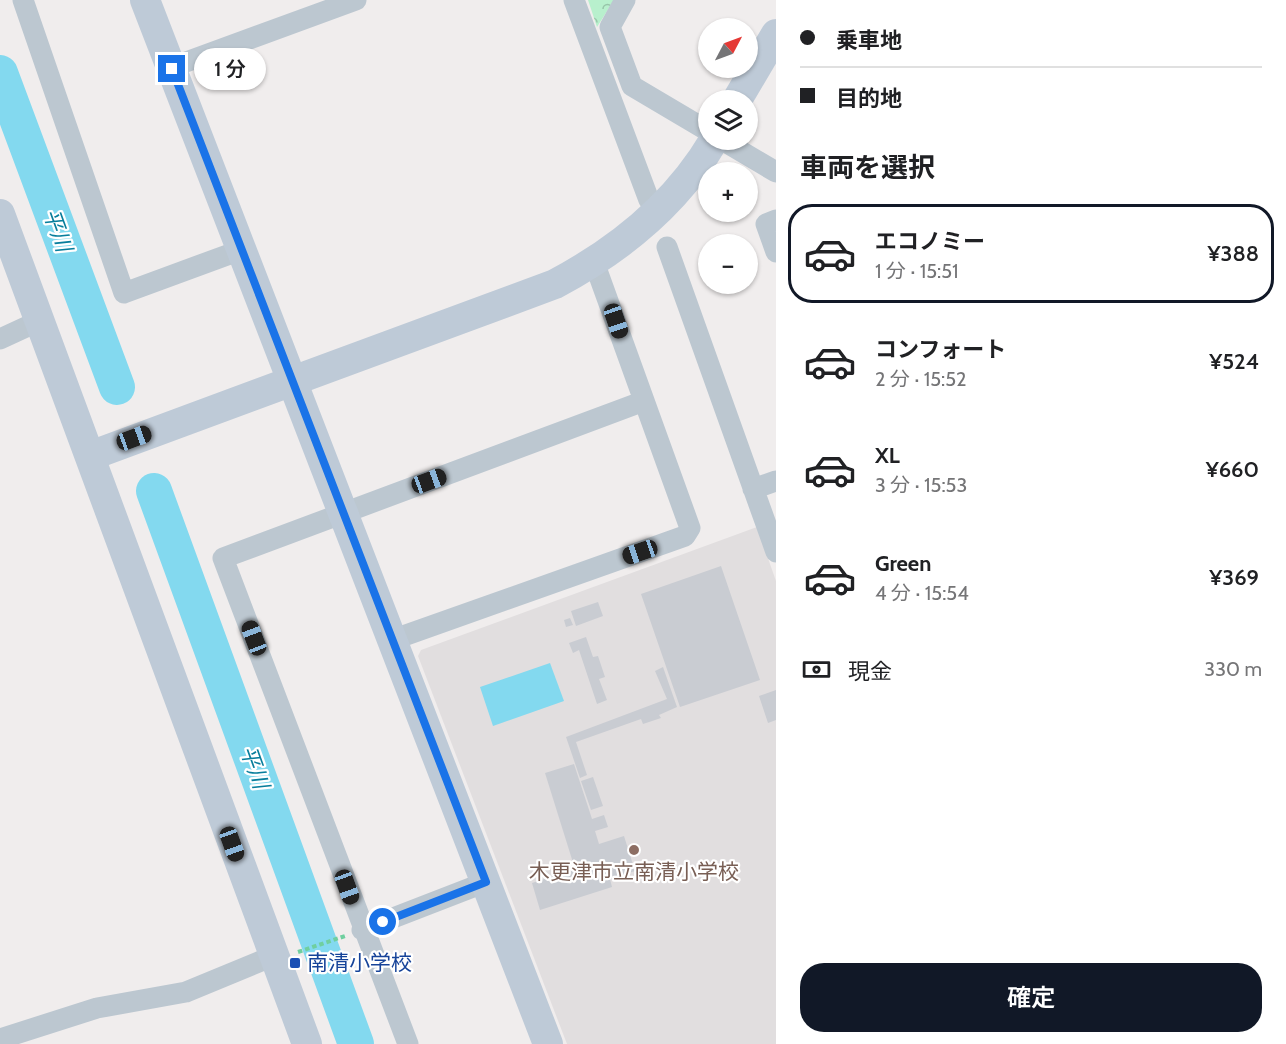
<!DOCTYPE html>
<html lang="ja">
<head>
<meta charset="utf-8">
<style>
  :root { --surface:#fff; --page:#f6f6f6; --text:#202124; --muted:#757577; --line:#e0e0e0; --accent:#111827 }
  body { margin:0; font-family:Cabin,"Noto Sans JP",sans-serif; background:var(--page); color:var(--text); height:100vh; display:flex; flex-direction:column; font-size:22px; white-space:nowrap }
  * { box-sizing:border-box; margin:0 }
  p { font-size:20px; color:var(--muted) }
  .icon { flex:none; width:33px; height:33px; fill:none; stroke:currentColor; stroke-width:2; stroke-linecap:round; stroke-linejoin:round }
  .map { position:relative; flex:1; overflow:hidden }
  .panel { display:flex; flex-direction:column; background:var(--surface); width:510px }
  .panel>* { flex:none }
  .hud { display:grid; align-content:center; height:132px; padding:0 24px; background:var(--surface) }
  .needle { width:39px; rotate:49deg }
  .tools { position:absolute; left:698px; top:18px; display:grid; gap:12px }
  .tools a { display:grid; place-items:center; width:60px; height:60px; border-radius:50%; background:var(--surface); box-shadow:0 2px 4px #0004; font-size:30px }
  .end { position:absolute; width:27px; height:27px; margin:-14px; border:8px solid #1a73e8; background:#fff; box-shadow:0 0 0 3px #fff }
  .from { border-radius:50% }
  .bubble { position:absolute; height:42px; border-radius:21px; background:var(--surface); box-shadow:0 2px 4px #0004; font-size:20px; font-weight:600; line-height:42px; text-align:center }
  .car { position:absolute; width:18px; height:36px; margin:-18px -9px; border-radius:8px; box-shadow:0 0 4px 2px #0007; background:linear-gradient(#222 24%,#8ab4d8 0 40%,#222 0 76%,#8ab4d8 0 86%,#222 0) }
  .hud b { display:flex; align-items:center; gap:21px; height:57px; font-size:22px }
  .hud b+b { border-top:2px solid var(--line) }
  .hud i { width:15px; height:15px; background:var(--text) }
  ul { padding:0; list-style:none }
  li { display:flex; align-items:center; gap:18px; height:99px; margin:0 12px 9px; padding:0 12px; border:3px solid transparent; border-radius:24px }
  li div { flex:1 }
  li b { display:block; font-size:22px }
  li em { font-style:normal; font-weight:600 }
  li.on { border-color:var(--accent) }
  li>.icon { width:54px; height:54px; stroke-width:1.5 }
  h2 { padding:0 24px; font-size:27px; line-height:72px }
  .pay { display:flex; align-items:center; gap:15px; height:66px; padding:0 24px; font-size:22px }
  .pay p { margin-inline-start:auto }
  .button { display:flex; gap:12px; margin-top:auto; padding:12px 24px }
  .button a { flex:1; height:69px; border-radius:24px; background:var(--accent); color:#fff; font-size:24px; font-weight:600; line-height:69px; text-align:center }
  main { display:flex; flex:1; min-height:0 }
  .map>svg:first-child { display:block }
  .education { fill:#e1dedf }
  .park { fill:url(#park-crowns) }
  .water { fill:#83d9ef }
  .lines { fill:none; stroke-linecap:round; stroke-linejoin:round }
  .river { stroke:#83d9ef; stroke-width:36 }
  .building { fill:#c9ccd2 }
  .path { stroke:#6fcf9f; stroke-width:4; stroke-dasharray:4.5 3; stroke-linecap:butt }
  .street { stroke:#bcc7d0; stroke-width:21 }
  .secondary { stroke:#becad7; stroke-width:30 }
  .route { stroke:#1a73e8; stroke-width:8 }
  .education-dot { fill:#8d6e63; stroke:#fff; stroke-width:2 }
  .transit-dot { fill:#1a4fb4; stroke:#fff; stroke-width:2 }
  .labels { text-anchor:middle; stroke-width:4.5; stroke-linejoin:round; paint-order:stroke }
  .education-label { font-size:21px; fill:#785e54; stroke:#fff }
  .transit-label { font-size:21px; fill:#164399; stroke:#fff; text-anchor:start }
  .water-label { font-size:22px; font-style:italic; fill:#087e9c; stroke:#fff }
</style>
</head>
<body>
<main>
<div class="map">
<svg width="776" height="1044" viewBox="0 0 776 1044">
  <defs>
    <pattern id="park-crowns" width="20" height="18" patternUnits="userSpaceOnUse" patternTransform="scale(1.5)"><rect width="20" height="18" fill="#b8f0cd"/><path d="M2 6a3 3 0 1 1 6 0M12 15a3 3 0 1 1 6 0" fill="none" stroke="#97c5a9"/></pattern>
  </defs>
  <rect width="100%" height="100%" fill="#f0eded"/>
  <path class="education" d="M757,527l19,54v463h-209l-149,-388 3,-6z"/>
  <path class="park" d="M588,0h26l-17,27z"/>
  <path class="water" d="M550,663l14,38 -71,25 -13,-39z"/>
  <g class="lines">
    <path class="river" d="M0,73l117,314
      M154,491l202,553"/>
  </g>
  <path class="building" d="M721,566l39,114 -80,27 -39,-113z
    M598,602l5,14 -27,10 -5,-15z
    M570,618l3,7 -7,2 -2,-7z
    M586,637l7,20 5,-1 7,21 -6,2 8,21 -10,4 -18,-54 -6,3 -4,-10z
    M663,667l14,40 -18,8 2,3 -18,6 -2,-5 -65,23 11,33 -7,3 -14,-41 101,-38 -12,-28z
    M776,690v30l-8,3 -9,-27z
    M574,764l18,55 12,-4 4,12 -13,4 4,13 25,-8 11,35 -25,8 2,8 -72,23 -8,-27 43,-14 -30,-96z
    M593,777l10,29 -12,4 -10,-29z"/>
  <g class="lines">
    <path class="path" d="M298,952l47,-16"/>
    <path class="street" d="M23,0l101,293 117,-43
      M574,0l75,200
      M625,0l-15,27 22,59 76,45
      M186,62l170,-62
      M722,140l54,32
      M776,220l-10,4 10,28
      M667,247l109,305
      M0,339l39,-18
      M753,489l23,-8
      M392,640l293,-104 5,-8 -96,-266
      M362,930l124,-48
      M0,1039l97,-31 89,-16 87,-36
      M408,1044l-185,-486 421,-157"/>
    <path class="secondary" d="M145,0l403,1044
      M737,100l39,-66
      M0,214l307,830
      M90,456l465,-172c64,-34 122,-81 159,-144"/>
  </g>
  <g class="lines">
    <path class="route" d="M172,69l314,813 -103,40"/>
  </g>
  <circle class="education-dot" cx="634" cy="850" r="6"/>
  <rect class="transit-dot" x="289" y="957" width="12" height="12" rx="3"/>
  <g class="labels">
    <g class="education-label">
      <text x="634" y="879">木更津市立南清小学校</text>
    </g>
    <g class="transit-label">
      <text x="307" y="970">南清小学校</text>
    </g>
    <g class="water-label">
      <text transform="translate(58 230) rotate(70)" y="8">平川</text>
      <text transform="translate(255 767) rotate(70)" y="8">平川</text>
    </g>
  </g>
</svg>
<div class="tools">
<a><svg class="needle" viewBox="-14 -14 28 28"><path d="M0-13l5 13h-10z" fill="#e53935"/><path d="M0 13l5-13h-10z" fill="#757577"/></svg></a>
<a><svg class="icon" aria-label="layers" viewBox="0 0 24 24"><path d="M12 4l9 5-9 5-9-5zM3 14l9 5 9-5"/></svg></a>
<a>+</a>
<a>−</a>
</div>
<i class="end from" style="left:383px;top:922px"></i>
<i class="end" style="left:172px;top:69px"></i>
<div class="bubble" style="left:194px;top:48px;width:72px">1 分</div>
<i class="car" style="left:616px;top:321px;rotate:161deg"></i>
<i class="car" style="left:134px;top:438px;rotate:70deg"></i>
<i class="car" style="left:429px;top:481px;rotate:70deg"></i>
<i class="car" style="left:640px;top:552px;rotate:251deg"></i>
<i class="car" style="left:254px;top:638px;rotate:339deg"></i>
<i class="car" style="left:232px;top:844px;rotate:160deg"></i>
<i class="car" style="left:347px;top:887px;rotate:160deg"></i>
</div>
<section class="panel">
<div class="hud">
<b><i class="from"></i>乗車地</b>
<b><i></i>目的地</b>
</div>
<h2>車両を選択</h2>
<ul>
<li class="on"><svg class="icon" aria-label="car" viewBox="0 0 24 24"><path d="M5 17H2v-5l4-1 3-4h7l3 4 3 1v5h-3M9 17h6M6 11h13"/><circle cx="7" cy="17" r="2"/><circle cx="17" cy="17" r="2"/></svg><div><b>エコノミー</b><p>1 分 · 15:51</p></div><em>¥388</em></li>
<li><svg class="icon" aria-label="car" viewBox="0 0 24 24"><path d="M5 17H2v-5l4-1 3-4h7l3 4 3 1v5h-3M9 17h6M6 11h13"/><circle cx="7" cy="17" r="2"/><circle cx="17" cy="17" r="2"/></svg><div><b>コンフォート</b><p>2 分 · 15:52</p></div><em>¥524</em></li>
<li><svg class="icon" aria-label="car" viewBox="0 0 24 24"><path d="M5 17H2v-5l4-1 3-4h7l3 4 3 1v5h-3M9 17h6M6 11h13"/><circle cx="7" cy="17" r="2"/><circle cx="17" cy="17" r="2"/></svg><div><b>XL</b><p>3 分 · 15:53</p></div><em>¥660</em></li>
<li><svg class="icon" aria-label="car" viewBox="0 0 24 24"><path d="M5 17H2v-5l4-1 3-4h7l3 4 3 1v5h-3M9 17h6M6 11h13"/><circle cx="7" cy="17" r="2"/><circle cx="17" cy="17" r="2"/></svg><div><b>Green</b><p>4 分 · 15:54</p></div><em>¥369</em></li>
</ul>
<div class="pay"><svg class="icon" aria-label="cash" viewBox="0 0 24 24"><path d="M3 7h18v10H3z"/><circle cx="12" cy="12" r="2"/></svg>現金<p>330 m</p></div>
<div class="button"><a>確定</a></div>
</section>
</main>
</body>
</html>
